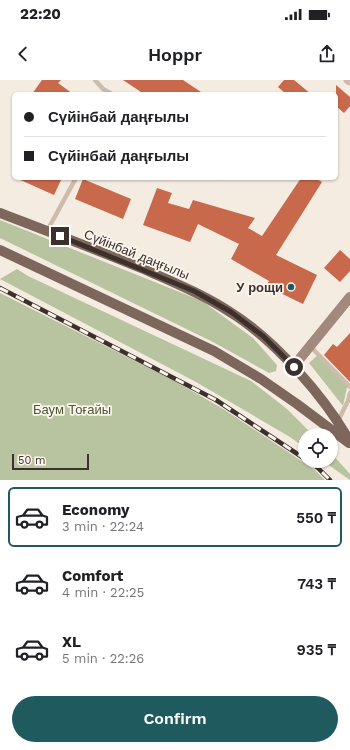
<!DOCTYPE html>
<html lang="en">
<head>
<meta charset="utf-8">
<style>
  :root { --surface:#fff; --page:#f2f2f2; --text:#202124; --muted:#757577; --line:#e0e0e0; --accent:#1f5a5e }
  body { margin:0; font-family:"Work Sans",sans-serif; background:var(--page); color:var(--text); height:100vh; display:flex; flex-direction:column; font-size:15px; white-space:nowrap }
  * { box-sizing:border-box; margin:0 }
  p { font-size:13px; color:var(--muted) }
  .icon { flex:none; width:22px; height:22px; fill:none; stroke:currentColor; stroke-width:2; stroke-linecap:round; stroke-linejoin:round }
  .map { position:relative; height:400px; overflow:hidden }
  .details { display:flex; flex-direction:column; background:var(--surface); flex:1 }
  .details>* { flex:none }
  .guide { position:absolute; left:12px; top:12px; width:326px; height:88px; border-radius:6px; box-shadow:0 1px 3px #0004; display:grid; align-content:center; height:88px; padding:0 12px; background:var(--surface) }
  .tools { position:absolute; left:298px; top:348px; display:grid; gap:8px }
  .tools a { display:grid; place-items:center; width:40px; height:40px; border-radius:50%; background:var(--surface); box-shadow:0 1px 3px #0004; font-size:20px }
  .scale { position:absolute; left:12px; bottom:10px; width:77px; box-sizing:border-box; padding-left:4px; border:2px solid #3b302b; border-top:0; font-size:11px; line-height:14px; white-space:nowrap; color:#3b302b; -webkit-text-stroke:3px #fbf5ee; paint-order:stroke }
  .end { position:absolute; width:18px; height:18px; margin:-9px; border:5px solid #3b302b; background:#fff; box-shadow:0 0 0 2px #fff }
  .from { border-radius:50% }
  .guide b { display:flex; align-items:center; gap:14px; height:38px; font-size:15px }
  .guide b+b { border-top:1px solid var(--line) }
  .guide i { width:10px; height:10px; background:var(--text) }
  ul { padding:7px 0 0; list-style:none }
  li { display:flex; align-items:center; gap:12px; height:60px; margin:0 8px 6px; padding:0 4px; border:2px solid transparent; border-radius:6px }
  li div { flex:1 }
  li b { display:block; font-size:15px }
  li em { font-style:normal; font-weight:600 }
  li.on { border-color:var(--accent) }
  li>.icon { width:36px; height:36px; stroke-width:1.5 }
  .primary-button { display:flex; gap:8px; margin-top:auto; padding:8px 12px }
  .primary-button a { flex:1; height:46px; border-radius:24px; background:var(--accent); color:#fff; font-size:16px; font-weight:600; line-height:46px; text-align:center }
  .status { display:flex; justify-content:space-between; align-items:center; height:28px; padding:0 20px; background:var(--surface); direction:ltr }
  .status svg { height:11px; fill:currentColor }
  header { display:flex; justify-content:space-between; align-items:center; height:52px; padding:0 12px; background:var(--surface); font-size:18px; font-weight:600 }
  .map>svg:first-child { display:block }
  .green { fill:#b8c4a0 }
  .building { fill:#c8694b }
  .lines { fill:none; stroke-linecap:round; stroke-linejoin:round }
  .lane { stroke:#cdbbac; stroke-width:4.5 }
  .street { stroke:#cdbbac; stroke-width:9 }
  .secondary { stroke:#a18a7d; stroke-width:10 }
  .primary { stroke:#7d675c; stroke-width:10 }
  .rail-casing { stroke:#3b302b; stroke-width:4.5 }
  .rail { stroke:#fbf5ee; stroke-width:3; stroke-dasharray:9; stroke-linecap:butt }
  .route { stroke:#3b302b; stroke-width:5 }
  .poi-dot { fill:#1f5a5e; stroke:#fbf5ee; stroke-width:1.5 }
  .labels { text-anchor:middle; stroke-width:3.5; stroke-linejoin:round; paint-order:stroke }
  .street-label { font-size:13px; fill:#3b302b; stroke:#fbf5ee }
  .poi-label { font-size:13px; font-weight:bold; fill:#3b302b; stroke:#fbf5ee; text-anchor:end }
  .park-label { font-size:13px; fill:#4a5a2e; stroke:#fbf5ee }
</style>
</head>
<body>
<div class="status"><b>22:20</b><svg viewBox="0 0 49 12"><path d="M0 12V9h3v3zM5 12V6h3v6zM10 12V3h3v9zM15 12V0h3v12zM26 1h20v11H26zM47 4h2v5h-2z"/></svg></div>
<header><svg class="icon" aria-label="back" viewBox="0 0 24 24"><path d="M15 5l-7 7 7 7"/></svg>Hoppr<svg class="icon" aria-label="share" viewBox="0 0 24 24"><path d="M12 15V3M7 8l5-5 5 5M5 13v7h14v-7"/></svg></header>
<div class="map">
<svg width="350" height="400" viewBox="0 0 350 400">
  <rect width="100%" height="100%" fill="#f4ebe1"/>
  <path class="green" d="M0,140l202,81 51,37 24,27 -1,6 -7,2 -56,-31 -213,-104z
    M17,189l11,7 223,105 36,28 26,26h-8v13l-15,-11 -94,-55 -196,-103z
    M0,213l173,87 52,30 90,60 10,10h-325z
    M319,274l29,29 -5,23 -34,-43z
    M331,373l19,21v6l-27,-19h8z"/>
  <path class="building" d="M42,0h19l-3,3 15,11h-41z
    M123,0h60l21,14h-60z
    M284,0h10l17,14h-25l-8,-7z
    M336,5l14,12v9l-6,7 -8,-7z
    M16,98h46l-8,17z
    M301,98h14l7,4 -46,73 41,20 -14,29 -37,-18 3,-5 -38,-22 8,-15 -41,-20 -8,18 -47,-17 14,-37 15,5 -4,10 21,6 4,-9 62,18 -7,10 14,8z
    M83,99l48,20 -8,20 -48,-20z
    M340,170l10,9v12l-10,11 -16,-14z
    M350,253v49l-26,-27 9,-11 4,3z"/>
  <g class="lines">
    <path class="lane" d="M95,0l8,9 9,5
      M218,98h1
      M47,151l29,-53
      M310,266l40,41
      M338,341l10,-20 2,-8"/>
    <path class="street" d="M348,0l2,1"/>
    <path class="secondary" d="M293,287l57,-70"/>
    <path class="primary" d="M0,133c49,19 98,37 146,57 29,13 58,25 84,42 44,27 95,85 120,130
      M0,170l214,101 47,28 36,25 52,39"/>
    <g class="rail-casing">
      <path id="rail" d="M0,208l216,112 89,59
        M308,381l10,7 12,12"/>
    </g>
    <use href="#rail" class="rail"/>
  </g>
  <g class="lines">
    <path class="route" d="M60,156l134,55 37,21 32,24 31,31"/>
  </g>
  <circle class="poi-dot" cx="291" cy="207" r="4"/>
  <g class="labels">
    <g class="street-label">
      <text transform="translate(137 174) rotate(22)" y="5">Сүйінбай даңғылы</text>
    </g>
    <g class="poi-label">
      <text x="283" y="212">У рощи</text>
    </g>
    <g class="park-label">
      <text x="72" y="334">Баум Тоғайы</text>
    </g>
  </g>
</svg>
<div class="tools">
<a><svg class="icon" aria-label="locate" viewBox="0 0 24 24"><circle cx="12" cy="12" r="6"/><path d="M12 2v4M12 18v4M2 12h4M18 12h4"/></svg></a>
</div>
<div class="scale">50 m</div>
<i class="end from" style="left:294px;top:287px"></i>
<i class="end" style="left:60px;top:156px"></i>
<div class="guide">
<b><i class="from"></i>Сүйінбай даңғылы</b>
<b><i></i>Сүйінбай даңғылы</b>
</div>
</div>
<section class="details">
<ul>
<li class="on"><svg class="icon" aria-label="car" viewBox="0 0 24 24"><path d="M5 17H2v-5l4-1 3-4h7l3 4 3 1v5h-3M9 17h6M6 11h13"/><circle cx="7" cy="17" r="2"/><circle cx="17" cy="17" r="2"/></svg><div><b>Economy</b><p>3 min · 22:24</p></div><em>550 ₸</em></li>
<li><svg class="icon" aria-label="car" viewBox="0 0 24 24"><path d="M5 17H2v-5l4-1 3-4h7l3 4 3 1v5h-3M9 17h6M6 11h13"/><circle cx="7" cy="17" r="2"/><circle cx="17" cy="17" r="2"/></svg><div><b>Comfort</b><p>4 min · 22:25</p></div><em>743 ₸</em></li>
<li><svg class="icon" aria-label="car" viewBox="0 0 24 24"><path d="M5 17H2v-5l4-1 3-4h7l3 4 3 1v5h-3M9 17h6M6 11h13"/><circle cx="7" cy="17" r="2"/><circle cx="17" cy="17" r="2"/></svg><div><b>XL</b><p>5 min · 22:26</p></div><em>935 ₸</em></li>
</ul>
<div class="primary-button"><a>Confirm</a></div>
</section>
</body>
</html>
